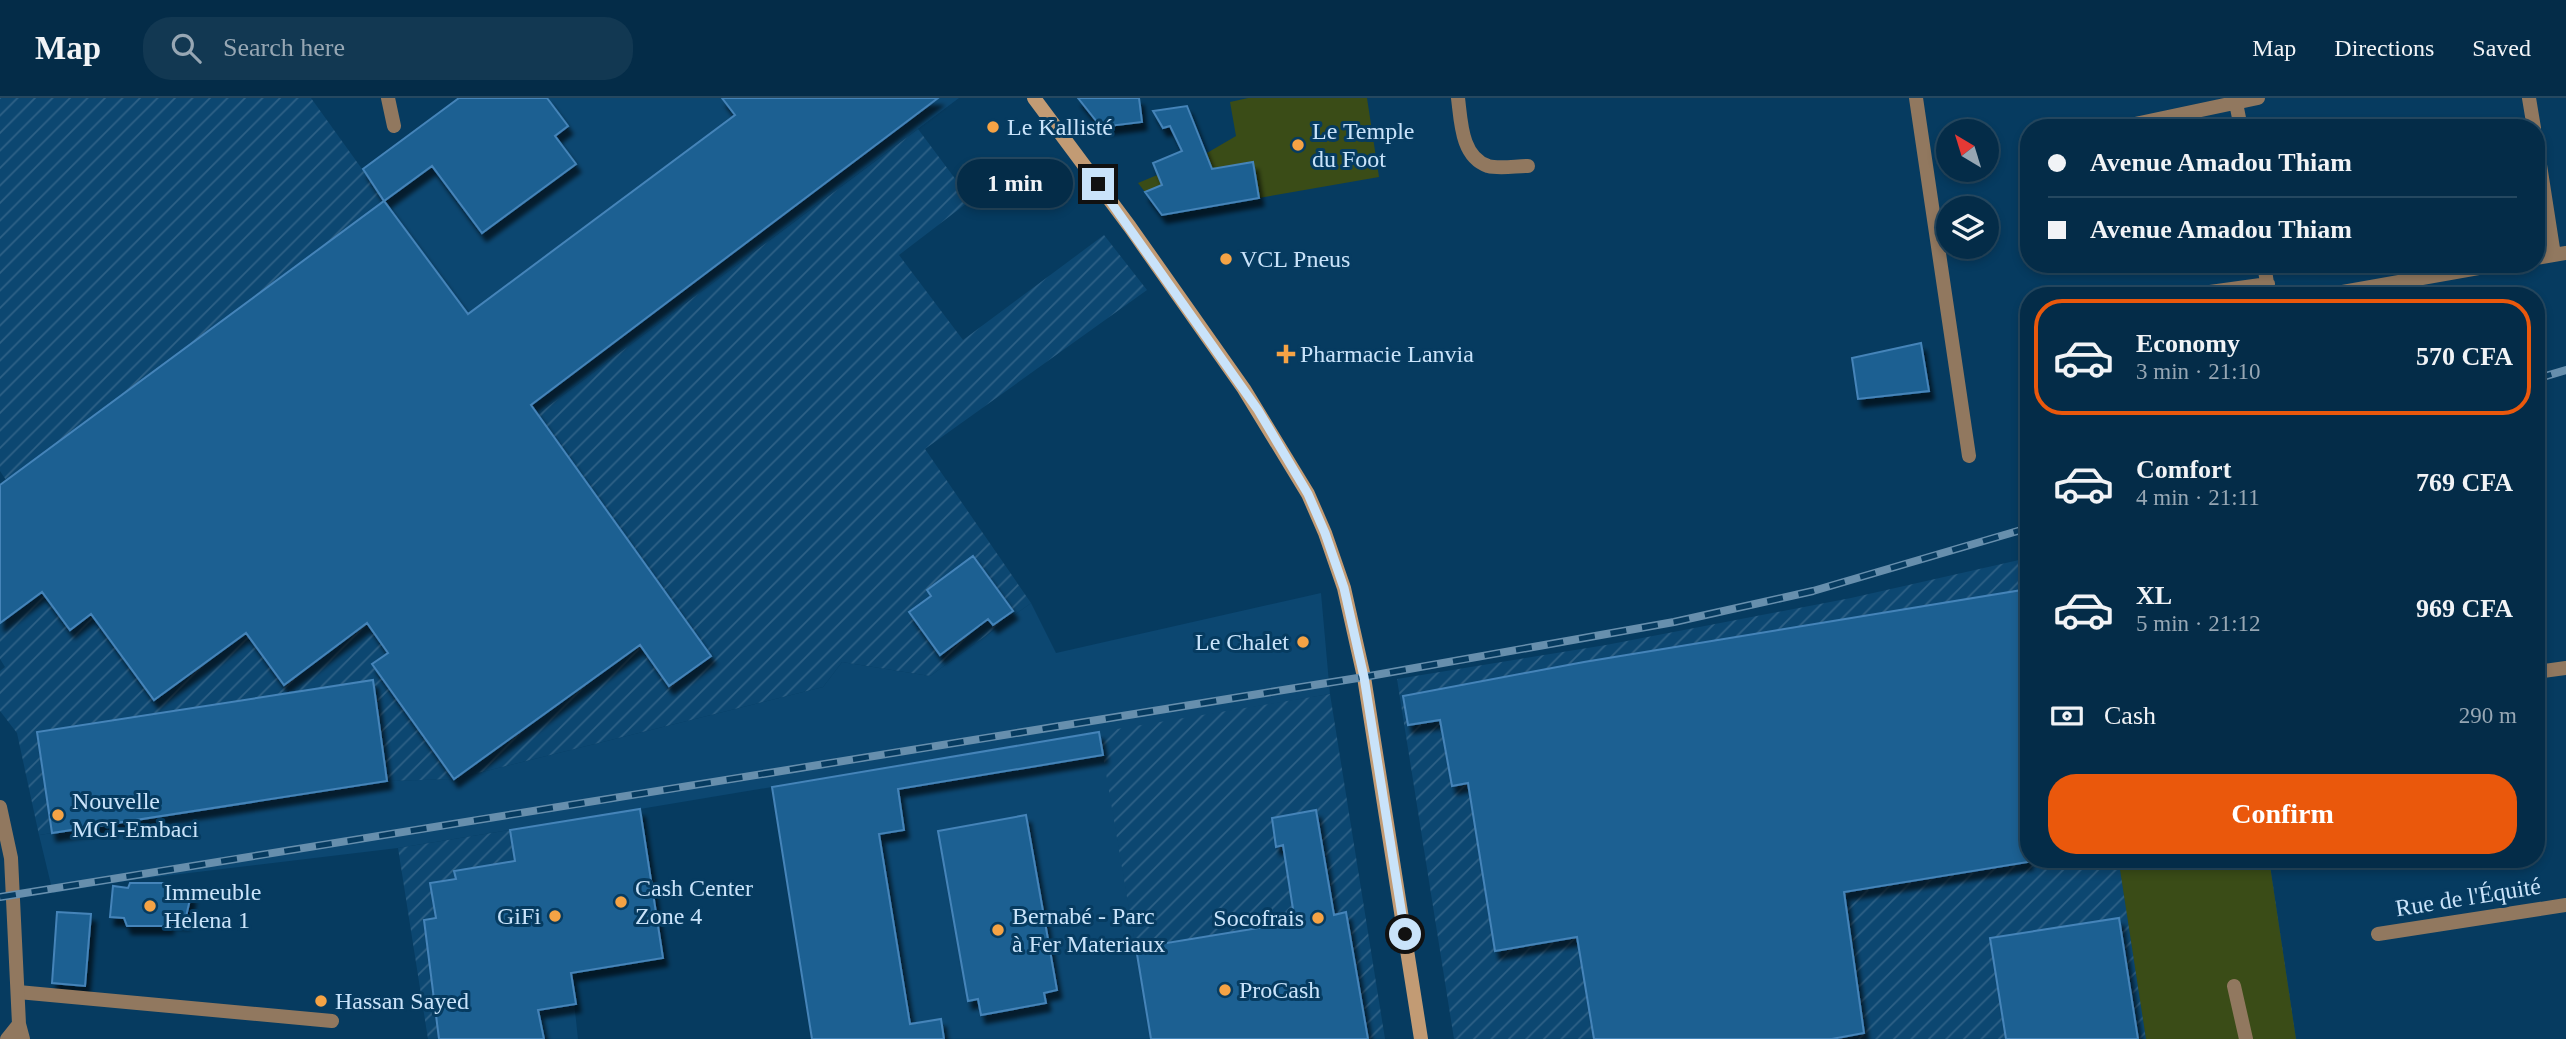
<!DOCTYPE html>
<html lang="en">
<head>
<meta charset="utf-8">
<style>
  :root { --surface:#042c48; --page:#123852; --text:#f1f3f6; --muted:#97a7b4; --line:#254860; --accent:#ea580c }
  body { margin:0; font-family:"Times New Roman",serif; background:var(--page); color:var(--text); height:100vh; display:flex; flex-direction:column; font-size:26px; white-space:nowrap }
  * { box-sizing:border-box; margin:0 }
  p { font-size:23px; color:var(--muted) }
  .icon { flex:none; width:38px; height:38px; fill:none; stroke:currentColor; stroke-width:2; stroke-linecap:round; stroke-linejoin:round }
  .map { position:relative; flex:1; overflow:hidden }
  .sheet { position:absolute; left:2020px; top:189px; width:525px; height:581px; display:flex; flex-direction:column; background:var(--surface); border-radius:28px; box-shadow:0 4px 10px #0003,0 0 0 2px var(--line) }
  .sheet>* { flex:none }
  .hud { position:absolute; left:2020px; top:21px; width:525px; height:154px; border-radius:28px; box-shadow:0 4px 10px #0003,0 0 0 2px var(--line); display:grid; align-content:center; height:154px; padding:0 28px; background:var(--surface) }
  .needle { width:46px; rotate:322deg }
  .controls { position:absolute; left:1936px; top:21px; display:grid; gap:14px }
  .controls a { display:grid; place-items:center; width:63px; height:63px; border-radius:50%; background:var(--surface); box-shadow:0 4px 10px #0003,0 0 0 2px var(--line); font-size:35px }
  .end { position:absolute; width:32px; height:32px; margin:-16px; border:9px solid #c9e3fa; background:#111; box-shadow:0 0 0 4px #111 }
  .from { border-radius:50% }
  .bubble { position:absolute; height:49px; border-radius:24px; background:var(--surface); box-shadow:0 4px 10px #0003,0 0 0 2px var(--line); font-size:23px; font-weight:600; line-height:49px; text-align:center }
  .hud b { display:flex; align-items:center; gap:24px; height:66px; font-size:26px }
  .hud b+b { border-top:2px solid var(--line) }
  .hud i { width:18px; height:18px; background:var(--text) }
  ul { padding:12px 0 0; list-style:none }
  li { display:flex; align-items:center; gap:21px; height:116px; margin:0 14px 10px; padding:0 14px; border:4px solid transparent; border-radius:28px }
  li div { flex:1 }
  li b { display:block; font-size:26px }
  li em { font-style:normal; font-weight:600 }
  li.on { border-color:var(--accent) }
  li>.icon { width:63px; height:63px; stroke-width:1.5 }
  .pay { display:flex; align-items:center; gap:18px; height:77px; padding:0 28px; font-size:26px }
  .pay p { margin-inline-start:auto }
  .button { display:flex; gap:14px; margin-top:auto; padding:14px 28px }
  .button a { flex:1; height:80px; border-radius:28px; background:var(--accent); color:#fff; font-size:28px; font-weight:600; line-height:80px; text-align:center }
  header { display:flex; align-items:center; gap:42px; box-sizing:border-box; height:98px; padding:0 35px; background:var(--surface); border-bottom:2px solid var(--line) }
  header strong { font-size:33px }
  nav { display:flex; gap:38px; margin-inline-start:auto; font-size:24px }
  .search { width:490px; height:63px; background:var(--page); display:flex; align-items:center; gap:18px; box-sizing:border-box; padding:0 24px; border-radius:28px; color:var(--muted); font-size:26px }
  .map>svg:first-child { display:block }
  .built { fill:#0c4771 }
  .industrial { fill:url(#industrial-furrows) }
  .green { fill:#3a4c17 }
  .building { fill:#1e6092; stroke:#4584b9; stroke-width:2; filter:url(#shadow) }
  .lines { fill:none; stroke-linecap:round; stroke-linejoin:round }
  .minor { stroke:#91785f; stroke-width:14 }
  .tertiary { stroke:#91785f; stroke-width:14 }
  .secondary { stroke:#c29b74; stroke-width:14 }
  .rail-casing { stroke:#678fad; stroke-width:8 }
  .rail { stroke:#063b60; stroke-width:5; stroke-dasharray:16; stroke-linecap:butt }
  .route { stroke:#c9e3fa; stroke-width:9 }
  .poi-dot { fill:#f5a345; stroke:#063b60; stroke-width:2.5 }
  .labels { text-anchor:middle; stroke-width:6; stroke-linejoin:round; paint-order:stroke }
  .poi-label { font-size:24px; fill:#c9e3fa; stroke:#063b60; text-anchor:start }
  .street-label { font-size:24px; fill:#c9e3fa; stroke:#063b60 }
</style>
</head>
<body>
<header>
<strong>Map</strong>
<div class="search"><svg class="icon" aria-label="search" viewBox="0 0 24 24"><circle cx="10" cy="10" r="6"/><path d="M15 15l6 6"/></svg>Search here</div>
<nav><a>Map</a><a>Directions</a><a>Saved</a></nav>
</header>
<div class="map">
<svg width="2566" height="941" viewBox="0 0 2566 941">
  <defs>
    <pattern id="industrial-furrows" width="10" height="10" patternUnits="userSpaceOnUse" patternTransform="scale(1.75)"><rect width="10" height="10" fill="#0c4771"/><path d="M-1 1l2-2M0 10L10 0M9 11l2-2" fill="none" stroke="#2e6186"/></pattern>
    <filter id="shadow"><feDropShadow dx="4.5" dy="8" stdDeviation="2" flood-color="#0009"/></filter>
  </defs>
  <rect width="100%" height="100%" fill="#063b60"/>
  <path class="built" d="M459,0h500l-421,316 -175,-245z
    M1321,495l9,101 -230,39 51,306h-339l-40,-252 -132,22 23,149 -92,15 7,66h-34l-34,-209 -112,18 -259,31 -86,14 -14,-58 348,-54 67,-2 369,-92 19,-25 88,14 101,-73 25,50z"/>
  <path class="industrial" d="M0,0h311l227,316 380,-285 53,71 -72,55 64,85 141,-105 43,55 -222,159 106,154 -101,73 -88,-14 -19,25 -369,92 -67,2 -348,54 -22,-102 -17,-22v-40l5,-4 -5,-8v-174l6,-5 -6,-9z
    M2028,460v301h241l27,180h-842l-57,-360 209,-34 245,-47z
    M1330,596l55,345h-234l-52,-307z
    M510,732l34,209h-116l-30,-191z"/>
  <path class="green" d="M1248,0h119l12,79 -120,21 -7,-36 -61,11 -46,19 -7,-9 48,-20 23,-4 -2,-6 29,-17 -6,-34z
    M2139,761h130l27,180h-150l-27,-176z"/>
  <path class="building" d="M459,0h88l21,28 -13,10 21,28 -94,69 -50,-67 -48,35 -21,-32z
    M722,0h216l-407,307 180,251 -42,30 -29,-41 -186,134 -82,-115 16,-11 -21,-30 -83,62 -38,-52 -92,67 -63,-86 -21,16 -28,-38 -42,31v-138l384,-284 84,113 267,-199z
    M1078,0h61l3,24 -41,5z
    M1187,8l25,63 41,-7 6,36 -97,17 -17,-23 17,-7 -9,-22 29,-12 -12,-25 -7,2 -10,-17z
    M1921,245l8,48 -71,8 -6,-41z
    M973,458l40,55 -20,14 -5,-6 -48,36 -31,-43 22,-16 -4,-6z
    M2028,491v273l-184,30 20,141 -32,6h-238l-17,-102 -82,14 -27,-168 -16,3 -12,-66 -32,5 -5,-29 181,-34z
    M373,582l14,101 -335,52 -15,-101z
    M1099,634l4,23 -205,34 6,41 -25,4 31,190 31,-5 3,20h-132l-40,-252z
    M640,711l23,149 -92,15 5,31 -38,6 6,29h-105l-15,-119 12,-2 -6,-35 26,-4 -2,-8 61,-10 -5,-31z
    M1316,712l18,105 12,-3 22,127h-217l-15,-91 159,-26 -12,-77 -7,2 -4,-29z
    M1026,717l31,175 -13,3 2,10 -65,12 -3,-16 -10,2 -30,-170z
    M130,785h37l4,6 20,6 -6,26 -17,-1 1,6h-42l-3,-8 -14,-1 3,-31 15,2z
    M57,814l34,2 -6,72 -33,-3z
    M2119,820l19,121h-132l-16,-101z"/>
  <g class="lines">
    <path class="minor" d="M388,0l6,28
      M1458,0c3,23 3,59 30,68 11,3 28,0 40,0
      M1916,0l53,358
      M2235,0l6,30
      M2529,0l5,30
      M2116,30l142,-30
      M2536,41l18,116
      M2536,160l30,-5
      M2264,166l5,32
      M2181,198l87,-12
      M2320,198l181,-32
      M2536,574l30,-4
      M2378,836l188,-29
      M2234,888l12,53
      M18,894l314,29"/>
    <path class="tertiary" d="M0,709l11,51 8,166 4,15
      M7,941l12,-15"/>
    <path class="secondary" d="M1034,0l96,129 114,162 64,105 17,39 19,55 20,89 57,362"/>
    <g class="rail-casing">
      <path id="rail" d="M2536,281l30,-9
        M0,799l1364,-220 310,-55 139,-31 215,-63"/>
    </g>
    <use href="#rail" class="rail"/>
  </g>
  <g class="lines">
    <path class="route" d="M1098,86l160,226 50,84 17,39 19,55 20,89 41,257"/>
  </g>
  <g class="poi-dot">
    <circle cx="993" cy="29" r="7"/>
    <circle cx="1298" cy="47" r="7"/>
    <circle cx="1226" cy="161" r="7"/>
    <path d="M1282.5 245.5h7v7h7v7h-7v7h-7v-7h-7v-7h7z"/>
    <circle cx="1303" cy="544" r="7"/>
    <circle cx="58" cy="717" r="7"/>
    <circle cx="621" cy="804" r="7"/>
    <circle cx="150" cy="808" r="7"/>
    <circle cx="555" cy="818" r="7"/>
    <circle cx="1318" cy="820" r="7"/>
    <circle cx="998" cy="832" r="7"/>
    <circle cx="1225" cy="892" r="7"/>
    <circle cx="321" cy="903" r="7"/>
  </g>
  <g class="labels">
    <g class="poi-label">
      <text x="1007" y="37">Le Kallisté</text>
      <text x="1312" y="41">Le Temple<tspan x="1312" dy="28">du Foot</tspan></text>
      <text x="1240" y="169">VCL Pneus</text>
      <text x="1300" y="264">Pharmacie Lanvia</text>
      <text x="1289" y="552" text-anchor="end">Le Chalet</text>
      <text x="72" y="711">Nouvelle<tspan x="72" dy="28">MCI-Embaci</tspan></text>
      <text x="635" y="798">Cash Center<tspan x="635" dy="28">Zone 4</tspan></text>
      <text x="164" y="802">Immeuble<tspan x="164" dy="28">Helena 1</tspan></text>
      <text x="541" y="826" text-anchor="end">GiFi</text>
      <text x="1012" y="826">Bernabé - Parc<tspan x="1012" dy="28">à Fer Materiaux</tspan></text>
      <text x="1304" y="828" text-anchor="end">Socofrais</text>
      <text x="1239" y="900">ProCash</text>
      <text x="335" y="911">Hassan Sayed</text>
    </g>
    <g class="street-label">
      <text transform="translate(2468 799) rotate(-9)" y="8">Rue de l'Équité</text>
    </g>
  </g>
</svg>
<div class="controls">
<a><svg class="needle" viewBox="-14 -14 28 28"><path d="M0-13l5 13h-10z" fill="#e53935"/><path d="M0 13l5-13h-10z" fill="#97a7b4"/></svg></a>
<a><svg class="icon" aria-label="layers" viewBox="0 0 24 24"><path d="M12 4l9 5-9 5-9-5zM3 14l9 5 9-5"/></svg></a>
</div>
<i class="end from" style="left:1405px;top:836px"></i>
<i class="end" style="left:1098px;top:86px"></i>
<div class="bubble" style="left:957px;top:61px;width:116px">1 min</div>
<div class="hud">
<b><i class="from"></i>Avenue Amadou Thiam</b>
<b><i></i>Avenue Amadou Thiam</b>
</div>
<section class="sheet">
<ul>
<li class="on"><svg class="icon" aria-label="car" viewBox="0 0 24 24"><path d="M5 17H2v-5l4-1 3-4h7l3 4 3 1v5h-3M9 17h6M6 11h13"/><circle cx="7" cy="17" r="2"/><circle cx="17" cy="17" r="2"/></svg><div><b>Economy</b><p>3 min · 21:10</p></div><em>570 CFA</em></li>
<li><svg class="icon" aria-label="car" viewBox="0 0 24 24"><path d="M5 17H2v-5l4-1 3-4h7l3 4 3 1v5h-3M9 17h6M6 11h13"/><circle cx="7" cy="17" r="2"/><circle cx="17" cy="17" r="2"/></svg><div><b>Comfort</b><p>4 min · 21:11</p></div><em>769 CFA</em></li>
<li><svg class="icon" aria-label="car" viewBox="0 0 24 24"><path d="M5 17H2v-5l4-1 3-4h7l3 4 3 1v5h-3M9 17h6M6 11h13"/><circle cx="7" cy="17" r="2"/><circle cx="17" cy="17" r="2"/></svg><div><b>XL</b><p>5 min · 21:12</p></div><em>969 CFA</em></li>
</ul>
<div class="pay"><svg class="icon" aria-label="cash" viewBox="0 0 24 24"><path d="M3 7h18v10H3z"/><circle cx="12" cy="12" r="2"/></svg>Cash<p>290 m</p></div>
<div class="button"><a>Confirm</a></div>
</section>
</div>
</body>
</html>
